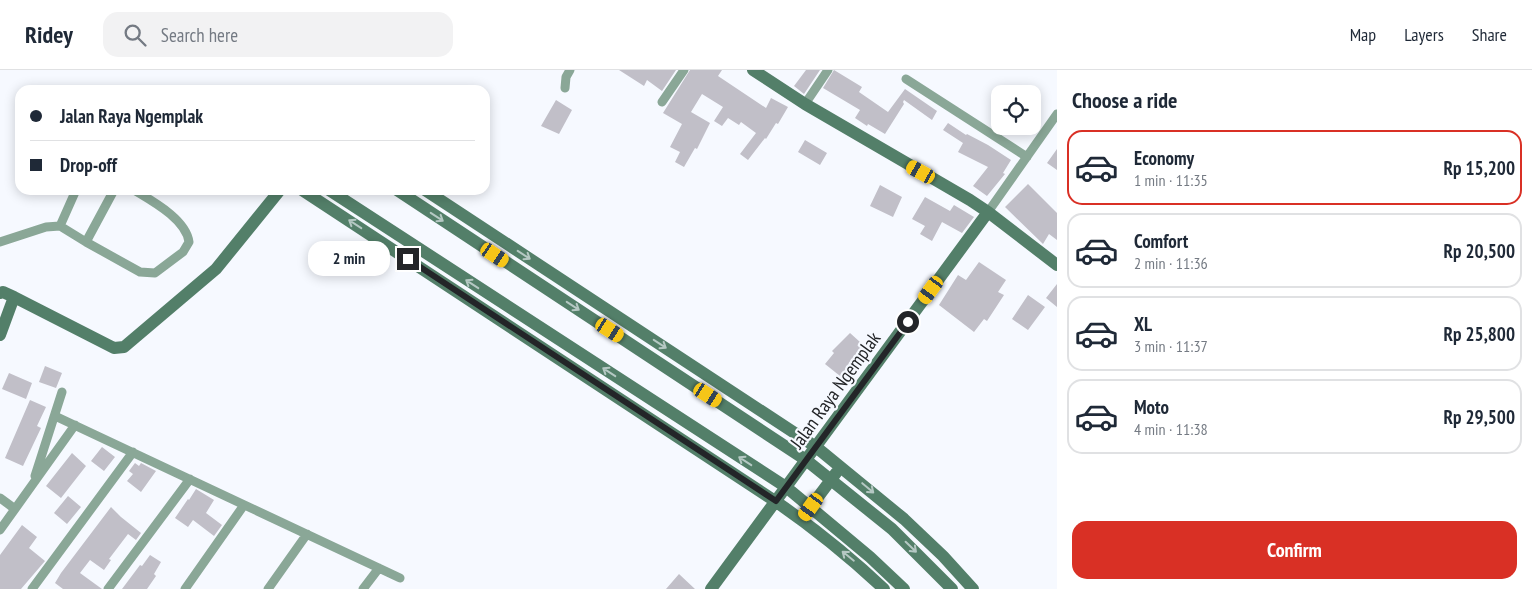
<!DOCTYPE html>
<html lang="en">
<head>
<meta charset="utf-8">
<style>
  :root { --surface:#fff; --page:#f2f2f3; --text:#1f2937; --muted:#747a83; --line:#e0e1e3; --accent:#d93025 }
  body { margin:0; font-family:"PT Sans Narrow",sans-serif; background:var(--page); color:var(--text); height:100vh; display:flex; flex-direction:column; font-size:19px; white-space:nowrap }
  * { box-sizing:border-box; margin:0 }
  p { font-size:16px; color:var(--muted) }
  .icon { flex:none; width:28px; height:28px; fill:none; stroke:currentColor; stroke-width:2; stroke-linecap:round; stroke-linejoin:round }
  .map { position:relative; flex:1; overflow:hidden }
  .side { display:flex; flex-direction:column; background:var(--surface); width:475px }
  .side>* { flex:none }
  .banner { position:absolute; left:15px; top:15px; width:475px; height:110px; border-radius:15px; box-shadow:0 2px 12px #0003; display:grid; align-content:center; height:110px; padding:0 15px; background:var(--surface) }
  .buttons { position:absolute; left:991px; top:15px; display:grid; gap:10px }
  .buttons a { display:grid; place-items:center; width:50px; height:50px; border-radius:10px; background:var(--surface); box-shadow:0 2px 12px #0003; font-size:25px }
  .end { position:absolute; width:22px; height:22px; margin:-11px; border:6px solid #232528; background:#fff; box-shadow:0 0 0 2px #fff }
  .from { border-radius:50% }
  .bubble { position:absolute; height:35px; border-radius:15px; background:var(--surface); box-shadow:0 2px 12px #0003; font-size:16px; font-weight:800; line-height:35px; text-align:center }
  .car { position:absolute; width:15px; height:30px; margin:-15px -8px; border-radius:6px; box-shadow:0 0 4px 1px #0007; background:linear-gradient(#f5c518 24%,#345 0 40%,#f5c518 0 76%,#345 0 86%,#f5c518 0) }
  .banner b { display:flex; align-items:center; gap:18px; height:48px; font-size:19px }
  .banner b+b { border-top:1px solid var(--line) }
  .banner i { width:12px; height:12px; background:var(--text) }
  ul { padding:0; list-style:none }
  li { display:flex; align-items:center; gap:15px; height:75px; margin:0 10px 8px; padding:0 5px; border:2px solid var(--line); border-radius:15px }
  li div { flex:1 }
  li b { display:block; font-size:19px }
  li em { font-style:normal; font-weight:800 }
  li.selected { border-color:var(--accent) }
  li>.icon { width:45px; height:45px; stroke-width:1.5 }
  h2 { padding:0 15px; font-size:22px; line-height:60px }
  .button { display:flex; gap:10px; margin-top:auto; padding:10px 15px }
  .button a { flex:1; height:58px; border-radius:15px; background:var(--accent); color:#fff; font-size:20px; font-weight:800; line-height:58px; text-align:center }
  header { display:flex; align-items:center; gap:30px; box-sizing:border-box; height:70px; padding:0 25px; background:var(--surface); border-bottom:1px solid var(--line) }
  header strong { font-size:24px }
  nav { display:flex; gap:28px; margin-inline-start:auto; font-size:18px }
  .search { width:350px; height:45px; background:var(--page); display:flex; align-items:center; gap:12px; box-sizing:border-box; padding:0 18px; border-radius:15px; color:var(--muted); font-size:19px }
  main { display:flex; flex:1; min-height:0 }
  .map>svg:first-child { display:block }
  .building { fill:#c1bfc8 }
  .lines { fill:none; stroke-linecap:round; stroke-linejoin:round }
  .street { stroke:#8aa797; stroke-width:9 }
  .secondary { stroke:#537f69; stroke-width:12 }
  .oneway { stroke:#b5c8c3 }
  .route { stroke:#232528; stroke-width:6 }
  .labels { text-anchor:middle; stroke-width:4.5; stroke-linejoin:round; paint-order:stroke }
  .street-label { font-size:19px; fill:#232528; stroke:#f6f9ff }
</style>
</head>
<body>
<header>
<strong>Ridey</strong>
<div class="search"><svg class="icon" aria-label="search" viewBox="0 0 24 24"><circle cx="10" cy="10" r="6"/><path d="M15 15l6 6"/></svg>Search here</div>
<nav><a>Map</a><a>Layers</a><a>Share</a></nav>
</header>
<main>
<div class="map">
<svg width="1057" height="519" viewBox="0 0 1057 519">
  <rect width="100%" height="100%" fill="#f6f9ff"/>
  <path class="building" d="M619,0h57l-14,21 -15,-11 -3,6z
    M690,0h32l-4,6 48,32 5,-10 17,9 -10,17 -2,-1 -10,16 -1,-1 -17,22 -8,-6 16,-21 -15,-11 -2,3 -11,-7 -6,8 -8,-5 9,-14 -21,-13 -11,18 19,11 -13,26 -2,-1 -11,19 -9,-5 5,-10 -10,-5 12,-23 -19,-11z
    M806,0h14l-16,24 -10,-8z
    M834,0l28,17 -3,5 29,20 17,-23 32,22 -5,9 -28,-20 -1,2 1,2 -19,30 -17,-10 -1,2 -12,-8 5,-8 -37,-22z
    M556,30l16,10 -13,24 -18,-8z
    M948,53l18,12 1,-1 21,11 23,15 -8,13 2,1 -18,22 -14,-10 15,-19 -30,-15 5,-9 -20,-13z
    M805,70l22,13 -7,12 -22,-13z
    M1057,79v21l-10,-7z
    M1028,114l29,29v27l-8,-6 -6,10 -38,-37z
    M880,115l22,12 -9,20 -23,-11z
    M925,127l25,14 4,-6 20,12 -12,16 -20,-11 -10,19 -12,-7 5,-8 -13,-7z
    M979,192l27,18 -8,12 6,3 -17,26 -3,-2 -10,13 -35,-27 19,-30 8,5z
    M1057,214v23l-11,-9z
    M1028,225l17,12 -17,23 -16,-11z
    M850,263l20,18 -25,29 -20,-16 9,-11 -2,-2z
    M45,296l17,7 -6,15 -17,-6z
    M9,303l23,10 -6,16 -24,-10z
    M30,330l16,7 -9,19 4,2 -18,38 -18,-8z
    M102,377l13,10 -11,14 -13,-10z
    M72,383l14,13 -25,32 -15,-12z
    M135,393l4,3 2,-3 15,8 -15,21 -14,-11 6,-7 -4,-3z
    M196,419l18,11 -8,13 16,12 -8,11 -21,-16 -5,7 -13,-9 13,-19 1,1z
    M68,426l13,11 -14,17 -13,-11z
    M111,437l10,10 20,16 -5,7 -8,-6 -19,25 2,1 -7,10 -14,-10 -10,13 22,16h-39l-8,-6 6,-10z
    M22,455l15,12 -8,11 16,13 -24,28h-21v-34z
    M150,485l11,7 -7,12 2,2 -9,13h-25l18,-24 2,1z
    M679,504l16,15h-29z"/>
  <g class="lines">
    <path class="street" d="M906,9l121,78
      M565,18l1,-11 4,-7
      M662,32l22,-32
      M805,34l23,-34
      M988,142l69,-98
      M60,156l16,-36
      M0,172l46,-15 14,-1 26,16 54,30 15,1 28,-21 6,-10c-3,-23 -37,-41 -55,-52
      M86,172l28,-52
      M55,346l345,162
      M35,406l27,-84
      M0,428l15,11
      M0,460l75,-105
      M32,519l101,-137
      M108,519l82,-110
      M185,519l59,-84
      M268,519l39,-55
      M363,519l16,-21"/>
    <path class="secondary" d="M753,0l52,34 165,96 18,12 69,53
      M302,120l473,311c39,27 75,56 109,88
      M329,120l457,297 84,70 34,32
      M397,120l409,270 86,69 60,60
      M425,120l391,257 88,72 39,37 30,33
      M0,223l3,-1 11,5 100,51 10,-1 92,-78 64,-79
      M0,265l14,-38
      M806,443l30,-40
      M711,519l277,-377"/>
  </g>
  <defs><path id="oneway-shaft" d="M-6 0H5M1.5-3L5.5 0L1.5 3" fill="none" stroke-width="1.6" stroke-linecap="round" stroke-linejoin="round" transform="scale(1.25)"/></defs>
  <g class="oneway">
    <use href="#oneway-shaft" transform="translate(437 147) rotate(33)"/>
    <use href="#oneway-shaft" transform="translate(355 154) rotate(-147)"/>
    <use href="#oneway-shaft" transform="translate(524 185) rotate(33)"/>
    <use href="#oneway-shaft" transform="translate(472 214) rotate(-147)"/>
    <use href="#oneway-shaft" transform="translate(573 236) rotate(33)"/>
    <use href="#oneway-shaft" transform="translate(660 274) rotate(33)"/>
    <use href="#oneway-shaft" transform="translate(609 302) rotate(-147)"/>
    <use href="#oneway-shaft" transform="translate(745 391) rotate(-147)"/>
    <use href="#oneway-shaft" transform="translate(868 418) rotate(40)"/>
    <use href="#oneway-shaft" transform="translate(911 477) rotate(44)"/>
    <use href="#oneway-shaft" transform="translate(848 486) rotate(-141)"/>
  </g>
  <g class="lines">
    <path class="route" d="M408,189l368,242 132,-179"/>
  </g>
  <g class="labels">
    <g class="street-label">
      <text transform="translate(835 320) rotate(-54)" y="7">Jalan Raya Ngemplak</text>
    </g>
  </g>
</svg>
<div class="buttons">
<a><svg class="icon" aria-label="locate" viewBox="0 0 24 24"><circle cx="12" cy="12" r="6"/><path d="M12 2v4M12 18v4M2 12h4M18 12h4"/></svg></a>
</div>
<i class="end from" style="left:908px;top:252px"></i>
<i class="end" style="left:408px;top:189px"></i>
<div class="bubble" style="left:308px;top:171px;width:82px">2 min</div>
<i class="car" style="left:921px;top:102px;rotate:299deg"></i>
<i class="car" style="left:495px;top:185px;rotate:124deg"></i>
<i class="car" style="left:931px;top:220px;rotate:216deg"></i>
<i class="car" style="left:610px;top:260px;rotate:123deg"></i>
<i class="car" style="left:708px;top:325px;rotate:123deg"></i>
<i class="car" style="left:811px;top:437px;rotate:216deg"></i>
<div class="banner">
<b><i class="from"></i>Jalan Raya Ngemplak</b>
<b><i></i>Drop-off</b>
</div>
</div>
<section class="side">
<h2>Choose a ride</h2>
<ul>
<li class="selected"><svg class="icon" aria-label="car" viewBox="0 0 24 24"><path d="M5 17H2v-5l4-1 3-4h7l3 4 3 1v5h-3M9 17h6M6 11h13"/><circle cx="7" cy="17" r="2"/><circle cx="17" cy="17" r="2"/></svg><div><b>Economy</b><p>1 min · 11:35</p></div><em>Rp 15,200</em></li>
<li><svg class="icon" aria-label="car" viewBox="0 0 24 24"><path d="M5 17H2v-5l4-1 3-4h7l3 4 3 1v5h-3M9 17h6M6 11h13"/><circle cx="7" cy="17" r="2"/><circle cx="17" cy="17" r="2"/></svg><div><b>Comfort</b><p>2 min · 11:36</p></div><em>Rp 20,500</em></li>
<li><svg class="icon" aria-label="car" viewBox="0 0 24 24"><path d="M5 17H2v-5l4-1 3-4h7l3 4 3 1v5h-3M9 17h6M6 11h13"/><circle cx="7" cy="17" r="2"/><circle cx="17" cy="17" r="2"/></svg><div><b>XL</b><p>3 min · 11:37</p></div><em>Rp 25,800</em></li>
<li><svg class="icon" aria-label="car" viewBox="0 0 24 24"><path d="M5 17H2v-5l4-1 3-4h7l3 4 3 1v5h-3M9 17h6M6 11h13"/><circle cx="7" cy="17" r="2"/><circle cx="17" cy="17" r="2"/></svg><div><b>Moto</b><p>4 min · 11:38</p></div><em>Rp 29,500</em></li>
</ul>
<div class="button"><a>Confirm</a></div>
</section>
</main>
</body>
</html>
